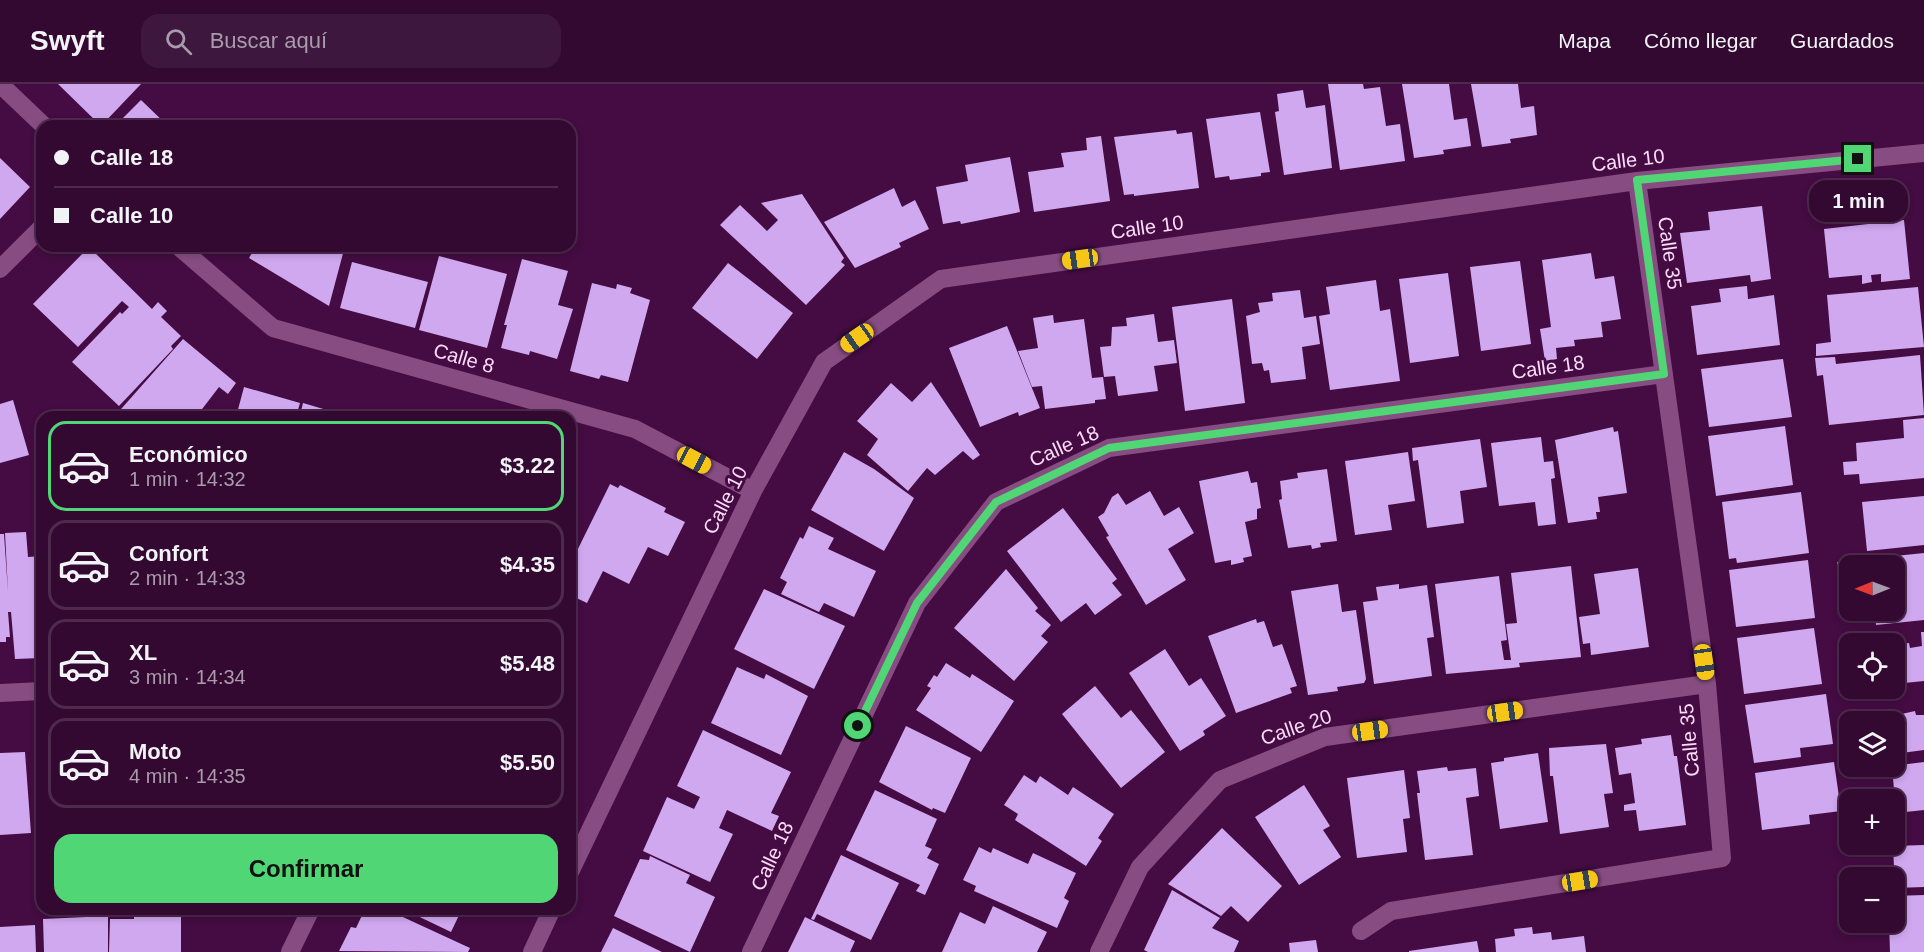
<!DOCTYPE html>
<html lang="es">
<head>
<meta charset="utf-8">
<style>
  :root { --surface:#330932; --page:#3e173e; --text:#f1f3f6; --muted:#a99aac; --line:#4e2a4d; --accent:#50d674 }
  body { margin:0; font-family:Arial,sans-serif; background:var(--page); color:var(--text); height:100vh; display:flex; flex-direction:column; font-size:22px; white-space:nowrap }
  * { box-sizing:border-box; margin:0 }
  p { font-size:20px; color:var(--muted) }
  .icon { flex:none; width:33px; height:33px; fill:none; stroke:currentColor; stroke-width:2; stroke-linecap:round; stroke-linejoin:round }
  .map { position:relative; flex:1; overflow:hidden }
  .details { position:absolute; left:36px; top:327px; width:540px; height:504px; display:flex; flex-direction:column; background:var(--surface); border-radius:18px; box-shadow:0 3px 9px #0003,0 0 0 2px var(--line) }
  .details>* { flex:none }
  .top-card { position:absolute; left:36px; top:36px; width:540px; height:132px; border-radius:18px; box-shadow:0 3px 9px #0003,0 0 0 2px var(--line); display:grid; align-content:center; height:132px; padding:0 18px; background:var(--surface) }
  .needle { width:39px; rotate:269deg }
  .tools { position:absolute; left:1839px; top:471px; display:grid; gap:12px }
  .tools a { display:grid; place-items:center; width:66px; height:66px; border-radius:12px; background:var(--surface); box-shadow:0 3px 9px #0003,0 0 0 2px var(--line); font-size:30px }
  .end { position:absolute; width:27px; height:27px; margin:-14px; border:8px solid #50d674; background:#111; box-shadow:0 0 0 3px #111 }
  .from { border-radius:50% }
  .bubble { position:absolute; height:42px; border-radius:18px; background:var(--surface); box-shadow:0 3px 9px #0003,0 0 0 2px var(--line); font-size:20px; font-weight:700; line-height:42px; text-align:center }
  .car { position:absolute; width:18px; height:36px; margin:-18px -9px; border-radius:8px; box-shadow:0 0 4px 2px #0007; background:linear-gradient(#f5c518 24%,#345 0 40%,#f5c518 0 76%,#345 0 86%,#f5c518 0) }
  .top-card b { display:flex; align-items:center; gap:21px; height:57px; font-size:22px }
  .top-card b+b { border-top:2px solid var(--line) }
  .top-card i { width:15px; height:15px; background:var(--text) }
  ul { padding:10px 0 0; list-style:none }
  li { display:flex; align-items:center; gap:18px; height:90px; margin:0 12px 9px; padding:0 6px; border:3px solid var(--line); border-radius:18px }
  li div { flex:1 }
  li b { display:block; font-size:22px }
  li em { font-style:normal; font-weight:700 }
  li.active { border-color:var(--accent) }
  li>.icon { width:54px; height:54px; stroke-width:1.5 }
  .action { display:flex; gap:12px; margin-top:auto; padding:12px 18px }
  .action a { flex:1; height:69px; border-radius:18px; background:var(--accent); color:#111; font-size:24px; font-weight:700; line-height:69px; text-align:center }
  header { display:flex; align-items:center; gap:36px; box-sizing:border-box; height:84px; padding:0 30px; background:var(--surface); border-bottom:2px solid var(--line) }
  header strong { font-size:28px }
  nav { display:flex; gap:33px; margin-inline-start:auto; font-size:21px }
  .search { width:420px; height:54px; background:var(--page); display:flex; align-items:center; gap:15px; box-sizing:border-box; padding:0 21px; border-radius:18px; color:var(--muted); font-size:22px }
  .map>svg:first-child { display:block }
  .building { fill:#d0a8f0 }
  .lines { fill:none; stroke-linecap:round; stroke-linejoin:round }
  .street { stroke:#874d83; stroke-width:18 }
  .route { stroke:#50d674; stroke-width:8 }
  .labels { text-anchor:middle; stroke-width:6; stroke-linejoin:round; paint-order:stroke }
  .street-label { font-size:20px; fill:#fddbf9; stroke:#440c42 }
</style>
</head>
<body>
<header>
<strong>Swyft</strong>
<div class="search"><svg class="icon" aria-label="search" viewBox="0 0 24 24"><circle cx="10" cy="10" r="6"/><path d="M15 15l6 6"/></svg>Buscar aquí</div>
<nav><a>Mapa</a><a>Cómo llegar</a><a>Guardados</a></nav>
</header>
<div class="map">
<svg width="1924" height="868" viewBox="0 0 1924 868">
  <rect width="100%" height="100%" fill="#440c42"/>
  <path class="building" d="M58,0h83l-40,42z
    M1328,0h35l1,5 16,-2 6,39 14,-2 5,37 -65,9z
    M1402,0h47l5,36 13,-2 4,28 -28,4 1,4 -30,4z
    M1471,0h47l3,24 13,-2 3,29 -27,4 1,4 -29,4z
    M1303,6l3,18 19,-3 7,63 -48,7 -9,-63 4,-1 -2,-17z
    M141,16l27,26h-53z
    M1260,28l10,60 -9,1v3l-31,4 -1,-4 -14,2 -9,-59z
    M1176,46l1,4 15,-2 7,56 -65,8v-2l-10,1 -10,-58z
    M1101,52l9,65 -76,11 -6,-40 36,-5 -3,-14 26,-3 -1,-12z
    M1010,73l10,55 -59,12 -1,-3 -17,3 -7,-37 32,-6 -3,-16z
    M0,74l30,29 -30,32z
    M894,104l8,19 13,-7 14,29 -30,14 2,4 -46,21 -31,-46z
    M802,110l42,64 -3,4 4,3 -39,40 -86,-80 20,-20 27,26 11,-11 -17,-17z
    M1762,122l9,73 -20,3 -1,-7 -63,8 -7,-50 30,-3 -2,-18z
    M1904,136l6,59 -29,3v-8l-10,1 1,7 -10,2v-9l-33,3 -5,-49z
    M256,162h89l-16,60 -80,-48z
    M89,163l63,62 6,-7 9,9 -6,6 20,19 -10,10 2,3 -54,57 -47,-44 48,-50 2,2 7,-7 -7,-6 -44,46 -45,-43z
    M1591,169l4,26 19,-3 7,43 -20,3 2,15 -29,3 1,6 -19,2 1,11 -12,2 -5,-32 11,-2 -9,-67z
    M439,172l68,18 -20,74 -68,-18z
    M522,175l46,12 -10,34 15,4 -16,50 -27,-8 -1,4 -28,-7 6,-23h-3z
    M1520,177l11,83 -50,7 -11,-84z
    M352,178l76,20 -13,46 -75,-20z
    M728,179l65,50 -36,46 -65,-51z
    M1448,189l11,83 -49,7 -11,-84z
    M1376,196l4,31 10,-2 10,72 -70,9 -11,-74 11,-2 -4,-27z
    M592,199l24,6 1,-5 15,4 -2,5 20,7 -22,82 -27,-7 -2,4 -29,-8z
    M1747,202l1,13 26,-4 6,50 -83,10 -6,-49 30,-4 -2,-13z
    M1918,203l6,60 -108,9v-12l15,-2 -4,-47z
    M1300,206l4,28 12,-2 4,28 -18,3 4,32 -35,4 -2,-13 -5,1 -2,-8 -10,1 -6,-48 14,-4 -2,-9 15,-2 -1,-8z
    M1232,215l13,104 -60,8 -13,-104z
    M1154,230l4,28 16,-2 3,23 -23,3 4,25 -40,5 -3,-20 -11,1 -4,-30 11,-1 1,-19 15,-1 -1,-8z
    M1053,231l1,8 30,-4 8,59 11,-1 3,22 -11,1v3l-50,6 -3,-23 -10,1 -14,-36 20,-3 -5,-30z
    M1007,242l33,82 -21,8 -1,-4 -38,15 -31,-79z
    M183,255l53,44 -8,11 -9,-7 -23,30h-82z
    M1920,271l4,60 -95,10 -6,-50 -6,1 -2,-18 20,-1 1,7z
    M1783,275l9,58 -83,10 -8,-58z
    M931,298l49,73 -7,5 -10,-9 -28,24 -8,-7 -19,23 -41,-36 11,-16 -21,-18 34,-38 21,19z
    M244,303l56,16 -4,14h-60z
    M13,316l16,55 -29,8v-59z
    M303,319l34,10 -1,4h-31l-5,-2z
    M1924,334v60l-64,6 -1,-10 -15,1 -1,-13 14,-1 -1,-18 48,-5 -1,-18z
    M1785,342l8,59 -77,11 -8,-60z
    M1613,343l1,5 4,-1 9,62 -29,4 2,15h-4l1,7 -29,4 -13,-83z
    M1541,353l3,25 9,-1 2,17 -4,1 5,45 -18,2 -3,-24 -36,4 -8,-63z
    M1480,355l7,48 -27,4 4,32 -37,5 -9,-68 -5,1 -1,-13z
    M844,368l30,17 40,29 -30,53 -73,-41z
    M1408,368l7,49 -27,4 4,25 -37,5 -10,-74z
    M1327,385l10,72 -17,2 1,4 -9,2 -1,-4 -23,3 -9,-48 3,-1 -2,-18 18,-3 -1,-5z
    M1248,387l3,12 6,-1 4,26 -4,1v10l-12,3 7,34 -9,2 1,4 -13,3v-5l-16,3 -16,-82z
    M610,400l8,4 2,-3 46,23 -2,4 21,10 -17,34 -20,-9 -19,37 -26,-13 -16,32 -17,-8v-30z
    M1150,407l14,25 15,-9 15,26 -26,16 18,31 -40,25 -40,-68 3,-1 -11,-19 6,-4 8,-16 6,-4 8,12z
    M1801,408l8,61 -72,10 -1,-5 -7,1 -7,-57z
    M1924,412v49l-57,6 -5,-49z
    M1063,424l54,71 -5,4 10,12 -27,20 -9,-12 -25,19 -54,-71z
    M809,442l25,12 -6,11 48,22 -22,46 -30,-14 -5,9 -38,-18 6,-12 -7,-4 20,-41 3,2z
    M26,448l2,25 14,-1 -1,102 -26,1 -4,-47h-3l2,25h-4v5h-6v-108h4l4,58 -3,-59z
    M1924,469v67l-48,5 -1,-15h19v-44h-44v11l-11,1 -2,-16z
    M1808,476l7,58 -79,9 -7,-57z
    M1571,482l10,91 -62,6 1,4 -8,1 -66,6 -11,-90 64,-8 8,64 -6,1 3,19h7l-5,-36 11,-1 -6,-50z
    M1638,484l11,79 -58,8 -1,-12 -7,1 -4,-27 21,-3 -6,-40z
    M1006,485l32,39 -3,3 16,14 -10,11 7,6 -34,39 -60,-53z
    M1338,500l4,28 14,-2 10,69 -2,4 -27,4 1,4 -30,4 -17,-104z
    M1399,500v5l28,-4 7,52 -7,1 5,38 -58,8 -11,-82 15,-2 -2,-13z
    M764,505l81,37 -31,63 -80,-40z
    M1256,535l1,4 7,-2 9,26 9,-3 15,42 -7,2 2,5 -56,20 -28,-77z
    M1814,544l8,56 -78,10 -7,-56z
    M1921,548h3v49l-30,3v-39l15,-2 1,5 12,-2z
    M1165,565l24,37 12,-8 25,38 -23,15 2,4 -25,16 -51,-78z
    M946,579l24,15 2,-4 42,27 -33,51 -65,-42 15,-22 -4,-2 7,-11 3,2z
    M737,583l27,12 2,-5 42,22 -27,59 -70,-32z
    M1095,602l26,32 10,-8 34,42 -44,36 -59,-74z
    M1826,610l7,50 -33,4 1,9 -47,6 -9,-58z
    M1915,627l1,4h8v35l-30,4v-32h-9l-1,-4z
    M906,642l65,32 -26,55 -12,-5 -1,2 -53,-28z
    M703,646l88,42 -20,41 8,3 -7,15 -45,-21 -8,18 14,6 -23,48 -67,-31 24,-54 27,12 6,-12 -23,-11z
    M1671,651l3,21h3l9,69 -47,6 -3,-21 -12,1v-6l11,-2 -4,-30 -12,2 -4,-27 27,-4 -1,-5z
    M42,658v91h-3l-4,-69h3l-1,-21z
    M1606,660l7,49 -9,1 5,33 -49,7 -7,-58h-3l-1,-28z
    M25,668l6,81 -31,2v-82z
    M1538,669l10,69 -48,7 -9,-66 13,-2v-3z
    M1834,678l7,49 -32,4 1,9 -48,6 -7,-57z
    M1924,678v48l-28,3 -4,-47z
    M1447,683l1,4 28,-3 3,28 -13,2 7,57 -48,5 -8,-67h3l-3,-22z
    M1404,686l6,48 -7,1 4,33 -50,6 -10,-80z
    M1024,691l12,8 4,-7 28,19 5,-8 41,27 -16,24 4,3 -16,25 -71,-46 3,-6 -14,-9z
    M1304,701l26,41 -7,4 18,27 -42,28 -44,-68z
    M875,706l62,29 -12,27 7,3 -5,9 12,6 -14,31 -9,-4 4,-6 -74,-35z
    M1222,744l60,58 -34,36 -17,-16 -10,10 -53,-32z
    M1924,761v42l-29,1 -2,-42z
    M979,763l12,6 2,-5 35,16 5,-11 43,20 -12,25 5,3 -12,27 -83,-37 2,-5 -13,-6z
    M841,771l58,28 -28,57 -54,-26 -3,6 -3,-1z
    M650,772l40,19 -4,8 29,14 -25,55 -76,-36 26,-57 9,1z
    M1172,806l48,28 -8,10 27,13 -5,11h-86l-4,-2z
    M1924,811v57h-34l-1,-30h5v-26z
    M993,822l54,26 -10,20h-95l18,-40 25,12z
    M134,825h47v43h-72l1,-33h24z
    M365,825h29l-2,3 78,36 -2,4 -129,-1 12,-24 5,1z
    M403,825h59l-11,23z
    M108,832v36h-64l-1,-33z
    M805,833l50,24 -5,11h-62z
    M35,841l1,27h-36v-25z
    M1532,843l1,7 18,-2 1,8 32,-4 2,16h-90l-1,-13 20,-3 -1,-7z
    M613,844l49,24h-61z
    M1316,856l2,12h-28l-1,-9z
    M1477,857l2,11h-70v-1z"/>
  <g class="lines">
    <path class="street" d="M0,0l44,42
      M178,162l95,82 362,101 118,62
      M0,185l42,-42
      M0,609l42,-2
      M570,788l183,-381 71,-129 117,-83 696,-98 287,-28
      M1361,847l30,-20 331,-53 -15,-174 -70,-503
      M290,868l21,-43
      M532,868l20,-43
      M751,868l166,-349 79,-101 113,-54 555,-74
      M1099,868l41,-85 80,-87 105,-43 382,-53"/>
  </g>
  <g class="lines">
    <path class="route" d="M858,642l59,-123 79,-101 113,-54 555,-74 -27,-194 221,-21"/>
  </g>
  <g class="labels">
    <g class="street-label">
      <text transform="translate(1628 76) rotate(-7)" y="7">Calle 10</text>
      <text transform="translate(1147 143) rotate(-8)" y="7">Calle 10</text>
      <text transform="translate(1670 169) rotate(82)" y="7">Calle 35</text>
      <text transform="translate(464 274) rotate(16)" y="7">Calle 8</text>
      <text transform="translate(1548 283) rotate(-8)" y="7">Calle 18</text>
      <text transform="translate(1064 362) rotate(-24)" y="7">Calle 18</text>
      <text transform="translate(725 416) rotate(-63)" y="7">Calle 10</text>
      <text transform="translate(1296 643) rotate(-19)" y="7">Calle 20</text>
      <text transform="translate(1689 656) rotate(-95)" y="7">Calle 35</text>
      <text transform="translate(772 772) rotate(-65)" y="7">Calle 18</text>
    </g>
  </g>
</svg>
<div class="tools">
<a><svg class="needle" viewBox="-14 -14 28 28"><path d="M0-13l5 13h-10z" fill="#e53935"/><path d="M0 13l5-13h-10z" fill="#a99aac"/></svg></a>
<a><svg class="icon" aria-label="locate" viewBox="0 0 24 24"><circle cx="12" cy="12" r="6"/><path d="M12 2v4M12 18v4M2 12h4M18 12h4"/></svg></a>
<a><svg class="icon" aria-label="layers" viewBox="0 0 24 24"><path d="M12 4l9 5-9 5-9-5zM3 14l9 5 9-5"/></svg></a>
<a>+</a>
<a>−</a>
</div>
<i class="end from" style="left:858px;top:642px"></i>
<i class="end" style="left:1858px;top:75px"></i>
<div class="bubble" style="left:1809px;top:96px;width:99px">1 min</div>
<i class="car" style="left:1080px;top:175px;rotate:262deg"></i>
<i class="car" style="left:857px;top:254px;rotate:235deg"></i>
<i class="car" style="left:694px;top:376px;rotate:118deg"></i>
<i class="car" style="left:1704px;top:578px;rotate:172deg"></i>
<i class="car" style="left:1505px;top:628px;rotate:82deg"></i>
<i class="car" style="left:1370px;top:647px;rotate:82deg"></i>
<i class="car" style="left:1580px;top:797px;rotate:81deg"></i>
<div class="top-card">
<b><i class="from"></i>Calle 18</b>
<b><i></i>Calle 10</b>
</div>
<section class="details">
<ul>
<li class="active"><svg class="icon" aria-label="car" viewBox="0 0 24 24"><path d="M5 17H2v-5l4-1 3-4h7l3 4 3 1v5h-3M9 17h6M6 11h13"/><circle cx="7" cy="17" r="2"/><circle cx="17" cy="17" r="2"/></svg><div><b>Económico</b><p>1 min · 14:32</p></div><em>$3.22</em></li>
<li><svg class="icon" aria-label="car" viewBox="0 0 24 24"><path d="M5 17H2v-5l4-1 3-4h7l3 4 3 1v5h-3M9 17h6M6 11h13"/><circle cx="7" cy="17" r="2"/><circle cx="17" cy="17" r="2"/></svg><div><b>Confort</b><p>2 min · 14:33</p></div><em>$4.35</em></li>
<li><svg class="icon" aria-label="car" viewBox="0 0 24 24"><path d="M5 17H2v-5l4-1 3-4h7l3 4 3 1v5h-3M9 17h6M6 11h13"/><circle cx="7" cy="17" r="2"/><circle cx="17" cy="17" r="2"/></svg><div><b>XL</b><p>3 min · 14:34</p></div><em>$5.48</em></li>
<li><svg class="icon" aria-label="car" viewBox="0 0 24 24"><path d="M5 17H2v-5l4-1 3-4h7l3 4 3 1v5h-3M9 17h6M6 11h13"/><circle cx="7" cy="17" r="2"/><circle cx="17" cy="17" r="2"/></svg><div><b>Moto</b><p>4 min · 14:35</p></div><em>$5.50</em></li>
</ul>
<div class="action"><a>Confirmar</a></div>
</section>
</div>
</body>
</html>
